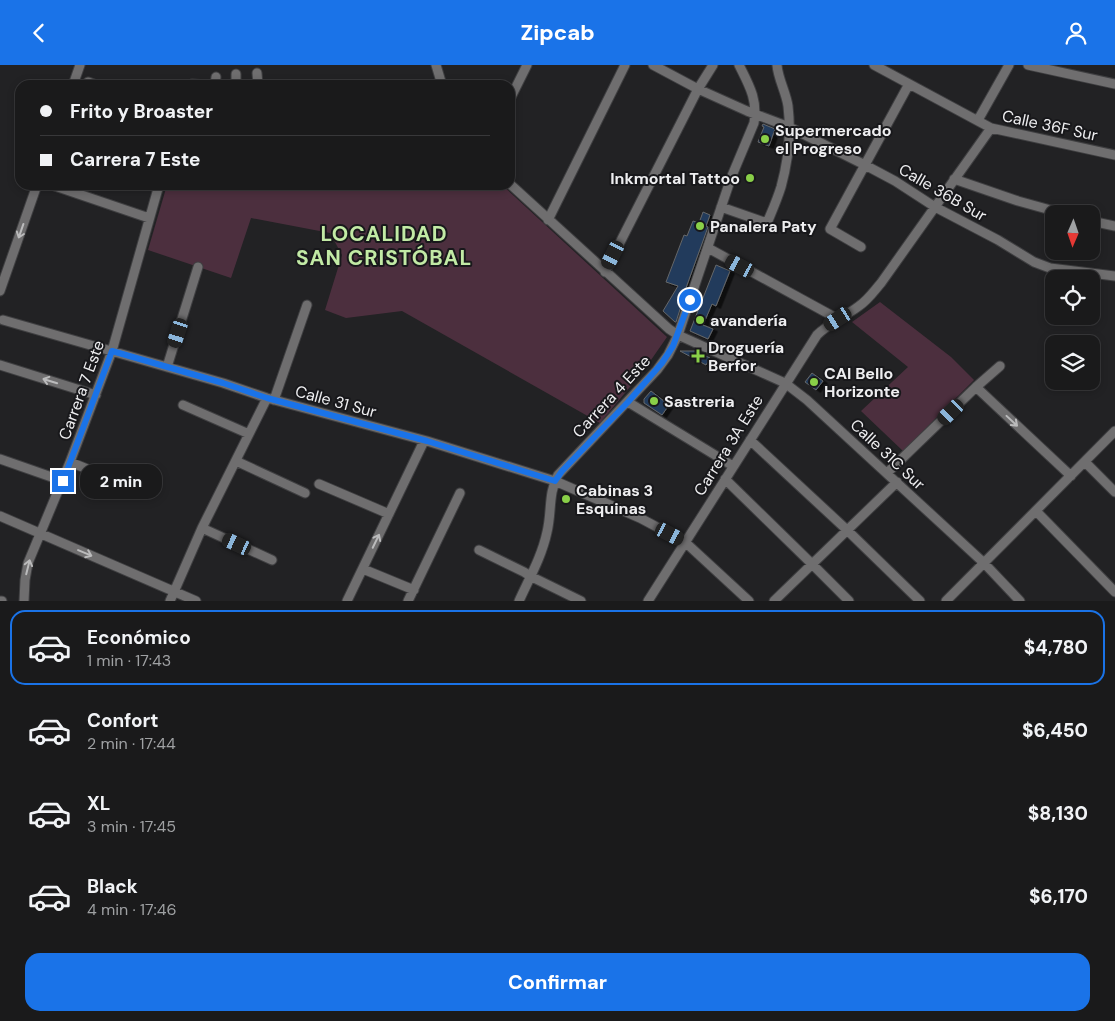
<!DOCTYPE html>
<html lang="es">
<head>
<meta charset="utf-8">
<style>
  :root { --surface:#1a1a1b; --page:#272728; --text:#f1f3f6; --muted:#9fa1a3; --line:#38383a; --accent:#1a73e8 }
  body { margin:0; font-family:"DM Sans",sans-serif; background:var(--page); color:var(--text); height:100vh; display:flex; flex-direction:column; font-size:19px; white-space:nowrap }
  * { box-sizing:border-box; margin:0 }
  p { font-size:16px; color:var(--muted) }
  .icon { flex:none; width:28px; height:28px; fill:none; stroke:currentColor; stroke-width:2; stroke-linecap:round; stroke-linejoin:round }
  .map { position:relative; height:536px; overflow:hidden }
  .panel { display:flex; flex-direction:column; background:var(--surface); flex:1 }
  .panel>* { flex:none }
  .guide { position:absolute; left:15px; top:15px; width:500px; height:110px; border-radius:15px; box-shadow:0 2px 8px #0003,0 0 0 1px var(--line); display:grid; align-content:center; height:110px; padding:0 25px; background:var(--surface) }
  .needle { width:32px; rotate:182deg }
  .buttons { position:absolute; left:1045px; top:140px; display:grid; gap:10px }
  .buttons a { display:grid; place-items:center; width:55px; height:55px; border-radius:10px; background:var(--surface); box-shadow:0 2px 8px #0003,0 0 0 1px var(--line); font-size:25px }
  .end { position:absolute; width:22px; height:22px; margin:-11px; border:6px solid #1a73e8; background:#fff; box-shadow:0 0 0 2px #fff }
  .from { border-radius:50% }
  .bubble { position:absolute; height:35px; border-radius:15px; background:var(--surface); box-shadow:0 2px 8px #0003,0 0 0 1px var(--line); font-size:16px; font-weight:800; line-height:35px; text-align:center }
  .car { position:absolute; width:15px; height:30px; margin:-15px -8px; border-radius:6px; box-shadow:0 0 4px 1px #0007; background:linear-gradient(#222 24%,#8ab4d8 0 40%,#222 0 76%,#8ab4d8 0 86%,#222 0) }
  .guide b { display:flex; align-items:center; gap:18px; height:48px; font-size:19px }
  .guide b+b { border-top:1px solid var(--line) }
  .guide i { width:12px; height:12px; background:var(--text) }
  ul { padding:9px 0 0; list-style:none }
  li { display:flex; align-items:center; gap:15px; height:75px; margin:0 10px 8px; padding:0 15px; border:2px solid transparent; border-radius:15px }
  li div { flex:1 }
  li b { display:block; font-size:19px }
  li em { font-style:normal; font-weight:800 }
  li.selected { border-color:var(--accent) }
  li>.icon { width:45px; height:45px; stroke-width:1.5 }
  .cta { display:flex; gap:10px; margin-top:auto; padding:10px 25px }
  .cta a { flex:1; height:58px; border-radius:15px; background:var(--accent); color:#fff; font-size:20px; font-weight:800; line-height:58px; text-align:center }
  header { display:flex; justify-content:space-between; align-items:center; height:65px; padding:0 25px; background:var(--accent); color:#fff; font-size:22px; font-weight:800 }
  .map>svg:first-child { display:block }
  .green { fill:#4c2f3e }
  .building { fill:#233b5b; stroke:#656769; filter:url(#shadow) }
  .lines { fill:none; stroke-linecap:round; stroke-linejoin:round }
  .minor-casing { stroke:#3f3f41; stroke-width:11 }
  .minor { stroke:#6f6e6f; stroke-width:9 }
  .oneway { stroke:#bbbbbc }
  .route { stroke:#1a73e8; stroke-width:6 }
  .poi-dot { fill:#89cf48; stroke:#18181b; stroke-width:2 }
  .labels { text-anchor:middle; stroke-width:4; stroke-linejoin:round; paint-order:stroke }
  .street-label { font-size:16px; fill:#eeeef0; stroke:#18181b }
  .poi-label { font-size:16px; font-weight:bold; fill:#eeeef0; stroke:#18181b; text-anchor:start }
  .district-label { font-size:21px; font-weight:bold; letter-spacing:1px; fill:#c2eaa5; stroke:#18181b }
</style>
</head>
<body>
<header><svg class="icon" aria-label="back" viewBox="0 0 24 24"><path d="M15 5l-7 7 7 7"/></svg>Zipcab<svg class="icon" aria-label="person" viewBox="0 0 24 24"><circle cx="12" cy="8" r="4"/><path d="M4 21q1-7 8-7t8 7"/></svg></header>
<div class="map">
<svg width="1115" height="536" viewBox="0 0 1115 536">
  <defs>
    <filter id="shadow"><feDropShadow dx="4.5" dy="2.5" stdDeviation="0" flood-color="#0009"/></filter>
  </defs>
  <rect width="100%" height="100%" fill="#222224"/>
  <path class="green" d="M167,120h335l165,152 -23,33 -44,53 -198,-112 -56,7 -21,-8 17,-55 -12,-22 -79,-15 -20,60 -83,-28z
    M880,237l71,55 23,23 -71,71 -42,-40 47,-44 -56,-45z"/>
  <path class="building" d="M763,59l12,5 -6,17 -11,-4 6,-15 -2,-1z
    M703,147l7,3 -4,11 2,1 -26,72h1l-1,4 -6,19h-1l-12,-11 15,-25 -12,-4 18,-47 3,1 6,-15 6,2z
    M716,200l14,6 -14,35 -4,-2 -9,21 10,4 -5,10 -18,-8z
    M680,286h15l15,7 -4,7z
    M812,308l11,8 -7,9 -11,-8z
    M651,326l18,14 -7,10 -18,-12v-4z"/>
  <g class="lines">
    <g class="minor-casing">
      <path id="minor" d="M436,0l6,20
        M653,0l45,24 49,22 42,16 76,38 30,16 40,26 63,33 36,22 16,6 65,8
        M874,0l117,63 124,27
        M1028,0l87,19
        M257,8l1,12
        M88,17l8,3
        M192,19l16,1
        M73,20l7,-20
        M215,20l1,-8
        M236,20v-11
        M510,34l17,-34
        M978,55l31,-55
        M954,114l64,22 47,13
        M510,119l159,145 9,6 107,48 22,17 177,163 36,38
        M52,120l97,33
        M721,142l46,16c5,-12 10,-23 14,-36 7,-25 10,-55 7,-81 -2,-14 -10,-27 -11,-41
        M548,155l77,-155
        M1091,156l24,5
        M861,182l-31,-18 79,-145
        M708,183l130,71
        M605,207l93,-183 15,-24
        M0,226l37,-106
        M3,255l220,63 44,15 160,43 128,40 85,37 45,24 64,59
        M0,300l96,30
        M167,302l31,-100
        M976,322l95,89
        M274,335l33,-95
        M628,337l105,64
        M183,340l66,29
        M750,375l97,90 73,71
        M0,394l63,22
        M236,396l69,32
        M70,397l57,23
        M1085,397l30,30
        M887,408l89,-86 24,-21
        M725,414l87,85 37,37
        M319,419l70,30
        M1036,446l79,81
        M0,451l196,85
        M202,463l70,32
        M479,485l45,22 6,4 51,25
        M363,504l51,21
        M0,536h2
        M24,536l1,-21 3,-17 42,-101 42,-111 47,-166
        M170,536l32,-73 65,-130
        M347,536l77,-160
        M408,536l52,-108
        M519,536c10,-22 23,-45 28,-69 5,-20 1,-39 11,-57l99,-105 11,-15 10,-20 53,-157 23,-55c4,-23 -5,-38 -15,-58
        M648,536l169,-266c12,-12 29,-19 42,-29 9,-6 15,-15 22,-23l110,-155
        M774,536l123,-119
        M946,536l169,-170"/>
    </g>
    <use href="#minor" class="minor"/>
  </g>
  <defs><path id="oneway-shaft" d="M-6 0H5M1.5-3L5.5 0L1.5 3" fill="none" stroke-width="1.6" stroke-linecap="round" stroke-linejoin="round" transform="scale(1.25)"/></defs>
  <g class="oneway">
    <use href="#oneway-shaft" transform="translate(21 166) rotate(109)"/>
    <use href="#oneway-shaft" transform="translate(50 316) rotate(-163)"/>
    <use href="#oneway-shaft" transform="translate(1012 356) rotate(43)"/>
    <use href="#oneway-shaft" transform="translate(376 476) rotate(-64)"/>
    <use href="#oneway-shaft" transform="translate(85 488) rotate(23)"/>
    <use href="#oneway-shaft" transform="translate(28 502) rotate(-76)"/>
  </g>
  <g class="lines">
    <path class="route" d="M63,416l49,-130 111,32 44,15 160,43 128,40 7,-10 66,-69 34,-39 11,-17 17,-46"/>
  </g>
  <g class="poi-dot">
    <circle cx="765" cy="74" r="5"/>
    <circle cx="750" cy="113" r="5"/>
    <circle cx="700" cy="161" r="5"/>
    <circle cx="700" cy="255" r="5"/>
    <path d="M695.5 283.5h5v5h5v5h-5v5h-5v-5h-5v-5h5z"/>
    <circle cx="814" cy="317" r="5"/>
    <circle cx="654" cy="336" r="5"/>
    <circle cx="566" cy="434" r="5"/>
  </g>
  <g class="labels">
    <g class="street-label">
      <text transform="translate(1050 60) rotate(12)" y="6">Calle 36F Sur</text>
      <text transform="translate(943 127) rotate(30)" y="6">Calle 36B Sur</text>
      <text transform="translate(81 325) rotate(-70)" y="6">Carrera 7 Este</text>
      <text transform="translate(611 331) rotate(-47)" y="6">Carrera 4 Este</text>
      <text transform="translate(336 336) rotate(15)" y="6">Calle 31 Sur</text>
      <text transform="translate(728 380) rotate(-58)" y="6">Carrera 3A Este</text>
      <text transform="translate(888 389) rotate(43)" y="6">Calle 31C Sur</text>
    </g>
    <g class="poi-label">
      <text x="775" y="71">Supermercado<tspan x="775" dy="18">el Progreso</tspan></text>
      <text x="740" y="119" text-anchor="end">Inkmortal Tattoo</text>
      <text x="710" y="167">Panalera Paty</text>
      <text x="710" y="261">avandería</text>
      <text x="708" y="288">Droguería<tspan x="708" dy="18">Berfor</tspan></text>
      <text x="824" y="314">CAI Bello<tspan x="824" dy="18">Horizonte</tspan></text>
      <text x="664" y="342">Sastreria</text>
      <text x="576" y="431">Cabinas 3<tspan x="576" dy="18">Esquinas</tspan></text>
    </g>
    <g class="district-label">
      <text x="384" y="176">LOCALIDAD<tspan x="384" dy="24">SAN CRISTÓBAL</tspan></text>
    </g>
  </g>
</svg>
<div class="buttons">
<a><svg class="needle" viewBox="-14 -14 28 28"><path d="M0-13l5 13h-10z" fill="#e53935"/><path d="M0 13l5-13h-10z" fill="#9fa1a3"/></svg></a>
<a><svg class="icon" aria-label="locate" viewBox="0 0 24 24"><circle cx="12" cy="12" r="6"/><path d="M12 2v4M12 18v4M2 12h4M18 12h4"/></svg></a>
<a><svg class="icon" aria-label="layers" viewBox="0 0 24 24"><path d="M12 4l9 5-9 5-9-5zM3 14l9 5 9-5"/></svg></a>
</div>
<i class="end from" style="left:690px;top:235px"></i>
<i class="end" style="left:63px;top:416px"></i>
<div class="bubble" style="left:80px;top:399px;width:82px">2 min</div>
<i class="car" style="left:613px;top:190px;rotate:207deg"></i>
<i class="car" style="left:740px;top:201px;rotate:298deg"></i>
<i class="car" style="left:838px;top:254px;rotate:237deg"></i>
<i class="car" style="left:178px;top:268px;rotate:198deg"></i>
<i class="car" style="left:951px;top:347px;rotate:226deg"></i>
<i class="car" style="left:670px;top:469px;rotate:117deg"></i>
<i class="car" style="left:237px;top:479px;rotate:295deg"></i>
<div class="guide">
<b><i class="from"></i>Frito y Broaster</b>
<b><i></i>Carrera 7 Este</b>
</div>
</div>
<section class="panel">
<ul>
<li class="selected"><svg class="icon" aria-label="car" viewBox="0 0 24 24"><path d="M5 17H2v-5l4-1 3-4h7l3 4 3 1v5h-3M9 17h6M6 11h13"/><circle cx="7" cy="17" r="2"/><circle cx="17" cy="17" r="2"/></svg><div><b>Económico</b><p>1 min · 17:43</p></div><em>$4,780</em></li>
<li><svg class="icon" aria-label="car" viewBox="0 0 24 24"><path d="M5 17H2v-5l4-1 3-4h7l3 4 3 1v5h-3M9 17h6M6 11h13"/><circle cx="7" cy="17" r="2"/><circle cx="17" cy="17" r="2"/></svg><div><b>Confort</b><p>2 min · 17:44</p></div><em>$6,450</em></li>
<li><svg class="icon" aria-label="car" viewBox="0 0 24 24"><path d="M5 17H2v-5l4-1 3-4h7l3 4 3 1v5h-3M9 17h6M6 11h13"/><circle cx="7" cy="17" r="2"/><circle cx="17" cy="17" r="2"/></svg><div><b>XL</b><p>3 min · 17:45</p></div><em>$8,130</em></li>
<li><svg class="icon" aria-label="car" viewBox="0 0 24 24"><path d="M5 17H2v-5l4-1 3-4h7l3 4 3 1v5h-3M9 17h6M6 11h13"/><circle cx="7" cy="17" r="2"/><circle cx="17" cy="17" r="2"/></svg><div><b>Black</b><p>4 min · 17:46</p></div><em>$6,170</em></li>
</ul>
<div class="cta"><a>Confirmar</a></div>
</section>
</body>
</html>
